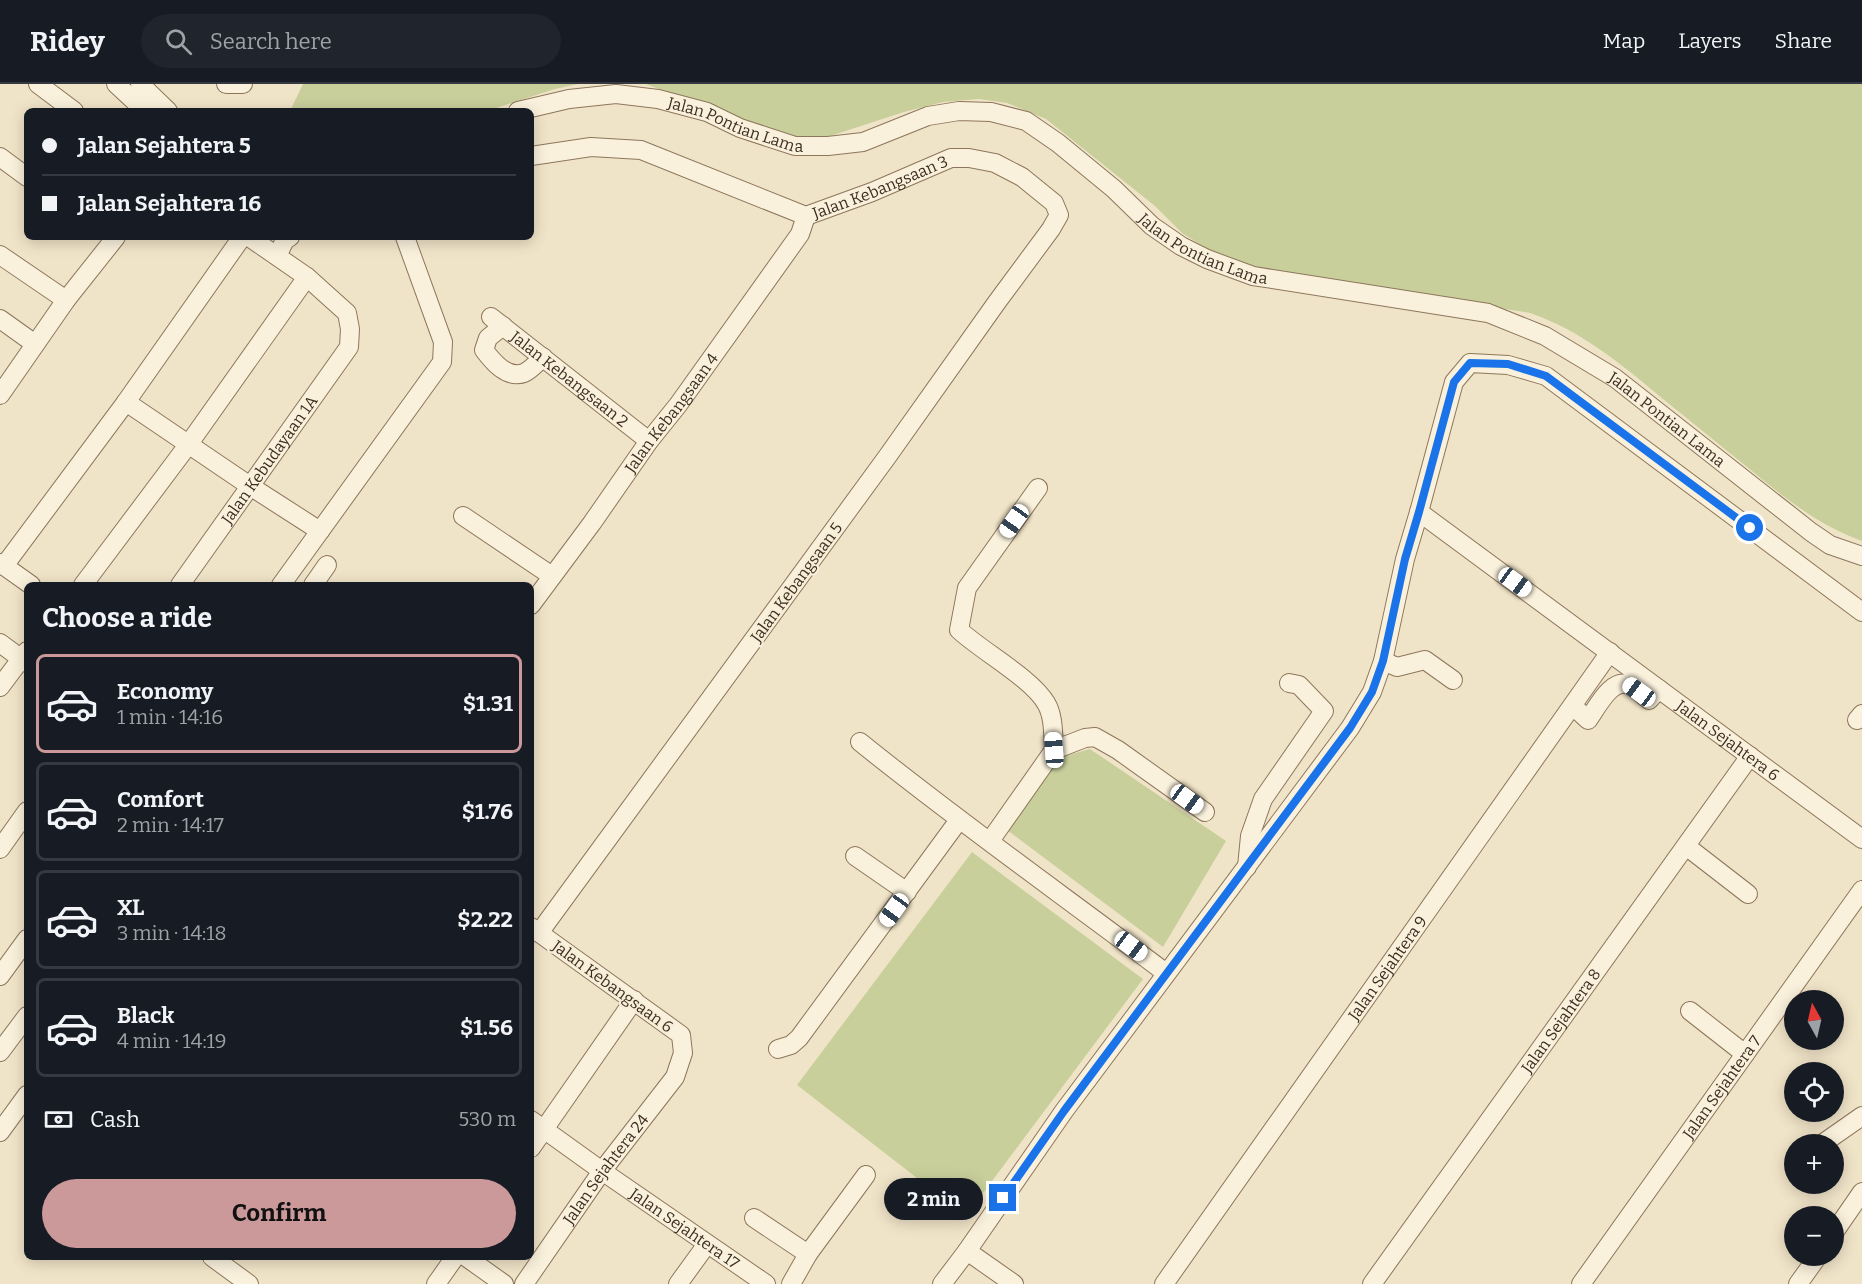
<!DOCTYPE html>
<html lang="en">
<head>
<meta charset="utf-8">
<style>
  :root { --surface:#171b24; --page:#20242c; --text:#f1f3f6; --muted:#9ea1a6; --line:#363941; --accent:#cc999b }
  body { margin:0; font-family:Bitter,serif; background:var(--page); color:var(--text); height:100vh; display:flex; flex-direction:column; font-size:22px; white-space:nowrap }
  * { box-sizing:border-box; margin:0 }
  p { font-size:20px; color:var(--muted) }
  .icon { flex:none; width:33px; height:33px; fill:none; stroke:currentColor; stroke-width:2; stroke-linecap:round; stroke-linejoin:round }
  .map { position:relative; flex:1; overflow:hidden }
  .sheet { position:absolute; left:24px; top:498px; width:510px; height:678px; display:flex; flex-direction:column; background:var(--surface); border-radius:9px; box-shadow:0 3px 15px #0003 }
  .sheet>* { flex:none }
  .top-card { position:absolute; left:24px; top:24px; width:510px; height:132px; border-radius:9px; box-shadow:0 3px 15px #0003; display:grid; align-content:center; height:132px; padding:0 18px; background:var(--surface) }
  .needle { width:39px; rotate:352deg }
  .buttons { position:absolute; left:1784px; top:906px; display:grid; gap:12px }
  .buttons a { display:grid; place-items:center; width:60px; height:60px; border-radius:50%; background:var(--surface); box-shadow:0 3px 15px #0003; font-size:30px }
  .end { position:absolute; width:27px; height:27px; margin:-14px; border:8px solid #1a73e8; background:#fff; box-shadow:0 0 0 3px #fff }
  .from { border-radius:50% }
  .bubble { position:absolute; height:42px; border-radius:21px; background:var(--surface); box-shadow:0 3px 15px #0003; font-size:20px; font-weight:700; line-height:42px; text-align:center }
  .car { position:absolute; width:18px; height:36px; margin:-18px -9px; border-radius:8px; box-shadow:0 0 4px 2px #0007; background:linear-gradient(#fff 24%,#345 0 40%,#fff 0 76%,#345 0 86%,#fff 0) }
  .top-card b { display:flex; align-items:center; gap:21px; height:57px; font-size:22px }
  .top-card b+b { border-top:2px solid var(--line) }
  .top-card i { width:15px; height:15px; background:var(--text) }
  ul { padding:0; list-style:none }
  li { display:flex; align-items:center; gap:18px; height:99px; margin:0 12px 9px; padding:0 6px; border:3px solid var(--line); border-radius:9px }
  li div { flex:1 }
  li b { display:block; font-size:22px }
  li em { font-style:normal; font-weight:700 }
  li.current { border-color:var(--accent) }
  li>.icon { width:54px; height:54px; stroke-width:1.5 }
  h2 { padding:0 18px; font-size:27px; line-height:72px }
  .pay { display:flex; align-items:center; gap:15px; height:66px; padding:0 18px; font-size:22px }
  .pay p { margin-inline-start:auto }
  .primary-button { display:flex; gap:12px; margin-top:auto; padding:12px 18px }
  .primary-button a { flex:1; height:69px; border-radius:36px; background:var(--accent); color:#111; font-size:24px; font-weight:700; line-height:69px; text-align:center }
  header { display:flex; align-items:center; gap:36px; box-sizing:border-box; height:84px; padding:0 30px; background:var(--surface); border-bottom:2px solid var(--line) }
  header strong { font-size:28px }
  nav { display:flex; gap:33px; margin-inline-start:auto; font-size:21px }
  .search { width:420px; height:54px; background:var(--page); display:flex; align-items:center; gap:15px; box-sizing:border-box; padding:0 21px; border-radius:33px; color:var(--muted); font-size:22px }
  .map>svg:first-child { display:block }
  .green { fill:#c9cf9b }
  .lines { fill:none; stroke-linecap:round; stroke-linejoin:round }
  .minor-casing { stroke:#8d765c; stroke-width:20 }
  .minor { stroke:#faf1dc; stroke-width:18 }
  .route { stroke:#1a73e8; stroke-width:8 }
  .labels { text-anchor:middle; stroke-width:4.5; stroke-linejoin:round; paint-order:stroke }
  .street-label { font-size:16px; fill:#3d2e20; stroke:#f7eed8 }
</style>
</head>
<body>
<header>
<strong>Ridey</strong>
<div class="search"><svg class="icon" aria-label="search" viewBox="0 0 24 24"><circle cx="10" cy="10" r="6"/><path d="M15 15l6 6"/></svg>Search here</div>
<nav><a>Map</a><a>Layers</a><a>Share</a></nav>
</header>
<div class="map">
<svg width="1862" height="1200" viewBox="0 0 1862 1200">
  <rect width="100%" height="100%" fill="#f0e4c8"/>
  <path class="green" d="M303,0h275l-23,5 -68,22h-197z
    M646,0h1216v457c-42,-15 -76,-42 -110,-70 -30,-24 -59,-48 -89,-72 -42,-35 -81,-68 -133,-86l-271,-43 -50,-20 -27,-17 -27,-27 -109,-87 -39,-16 -28,-4 -36,3 -39,10 -80,26 -24,2 -90,-31z
    M1090,665l136,92 -63,106 -156,-117 50,-72z
    M972,768l171,127 -177,237 -169,-131z"/>
  <g class="lines">
    <g class="minor-casing">
      <g id="minor">
        <path d="M38,0l36,27"/>
        <path d="M116,0l29,27"/>
        <path d="M140,0l28,27"/>
        <path d="M226,0h17"/>
        <path id="s1" d="M518,27l51,-12 47,-5 42,5 49,13 33,16 55,18h33l35,-4 65,-26 31,-5 32,1 35,9 32,22 56,46 38,37 29,20 26,13 46,17 235,37 57,23 70,42 196,154 19,13 32,11"/>
        <path id="s2" d="M531,72l60,-9 50,3 165,66 66,-24 79,-34h18l26,5 27,14 32,26 5,12 -8,14 -54,73 -110,155 -348,476"/>
        <path d="M0,73l27,20"/>
        <path d="M0,171l66,45"/>
        <path d="M277,172l8,-16 5,-3"/>
        <path id="s3" d="M491,233l158,124"/>
        <path d="M0,235l35,25"/>
        <path d="M503,242l-15,12 -4,12c9,12 23,29 40,23 7,-3 14,-11 19,-16"/>
        <path d="M0,311l66,-95 50,-63"/>
        <path d="M126,318l124,84 70,45"/>
        <path d="M1038,404l-71,100 -8,42c24,22 72,48 87,73 8,13 7,32 8,47"/>
        <path id="s4" d="M1419,428l443,327"/>
        <path d="M463,432l89,60"/>
        <path d="M0,479l31,22"/>
        <path d="M4,482l122,-164 116,-165"/>
        <path d="M83,501l105,-140 119,-168"/>
        <path id="s5" d="M180,501l169,-238 1,-18 -3,-16 -40,-36 -58,-40"/>
        <path d="M281,501l161,-223 1,-20 -38,-105"/>
        <path d="M313,501l14,-20"/>
        <path id="s6" d="M531,521l61,-82 57,-82 29,-36 122,-171 6,-18"/>
        <path d="M0,559l27,20"/>
        <path d="M1383,577l14,6 28,-7 28,20"/>
        <path d="M0,603l27,-36"/>
        <path d="M1573,622l15,14c9,-12 23,-43 42,-35 7,4 13,10 19,15l10,-11"/>
        <path d="M1857,636l5,-6"/>
        <path d="M860,658c99,80 204,154 306,231"/>
        <path d="M990,757l64,-91 31,-12 10,-1 23,13 87,62"/>
        <path d="M1686,762l62,48"/>
        <path d="M0,765l27,-38"/>
        <path d="M855,772l52,36"/>
        <path d="M1247,783l3,-31 13,-37 61,-88 -25,-26 -10,-2"/>
        <path d="M0,892l27,-37"/>
        <path d="M1690,927l55,43"/>
        <path d="M778,965l13,-4 8,-7 160,-218"/>
        <path d="M0,968l27,-36"/>
        <path id="s7" d="M531,1036l71,51 164,113"/>
        <path d="M0,1048l27,-37"/>
        <path d="M1822,1060l40,-28"/>
        <path d="M531,1064l103,-148"/>
        <path d="M754,1134l54,36 -17,30"/>
        <path d="M1833,1150l29,-42"/>
        <path d="M967,1167l47,33"/>
        <path d="M808,1170l58,-79"/>
        <path d="M212,1173l37,27"/>
        <path d="M466,1173l38,27"/>
        <path d="M436,1200l19,-27"/>
        <path id="s8" d="M524,1200l78,-113 73,-94 8,-24 -2,-18 -150,-108"/>
        <path d="M678,1200l29,-40"/>
        <path d="M942,1200l25,-33 97,-140 286,-383 22,-36 11,-31 22,-102 14,-47 35,-130 16,-19 38,2 38,11 316,236"/>
        <path id="s9" d="M1164,1200l446,-632"/>
        <path id="s10" d="M1372,1200l378,-528"/>
        <path id="s11" d="M1581,1200l281,-394"/>
        <path d="M1798,1200l20,-28"/>
      </g>
    </g>
    <use href="#minor" class="minor"/>
  </g>
  <g class="lines">
    <path class="route" d="M1003,1114l61,-87 286,-383 22,-36 11,-31 22,-102 14,-47 35,-130 16,-19 38,1 38,12 204,152"/>
  </g>
  <g class="labels">
    <g class="street-label">
      <text dy="6" stroke="none"><textPath href="#s1" startOffset="224">Jalan Pontian Lama</textPath></text>
      <text dy="6" stroke="none"><textPath href="#s2" startOffset="368">Jalan Kebangsaan 3</textPath></text>
      <text dy="6" stroke="none"><textPath href="#s1" startOffset="746">Jalan Pontian Lama</textPath></text>
      <text dy="6" stroke="none"><textPath href="#s3" startOffset="100">Jalan Kebangsaan 2</textPath></text>
      <text dy="6" stroke="none"><textPath href="#s6" startOffset="238">Jalan Kebangsaan 4</textPath></text>
      <text dy="6" stroke="none"><textPath href="#s1" startOffset="1250">Jalan Pontian Lama</textPath></text>
      <text dy="6" stroke="none"><textPath href="#s5" startOffset="154">Jalan Kebudayaan 1A</textPath></text>
      <text transform="translate(796 498) rotate(-54)" y="6">Jalan Kebangsaan 5</text>
      <text dy="6" stroke="none"><textPath href="#s4" startOffset="384">Jalan Sejahtera 6</textPath></text>
      <text dy="6" stroke="none"><textPath href="#s9" startOffset="387">Jalan Sejahtera 9</textPath></text>
      <text transform="translate(613 902) rotate(36)" y="6">Jalan Kebangsaan 6</text>
      <text dy="6" stroke="none"><textPath href="#s10" startOffset="324">Jalan Sejahtera 8</textPath></text>
      <text dy="6" stroke="none"><textPath href="#s11" startOffset="242">Jalan Sejahtera 7</textPath></text>
      <text dy="6" stroke="none"><textPath href="#s8" startOffset="141">Jalan Sejahtera 24</textPath></text>
      <text dy="6" stroke="none"><textPath href="#s7" startOffset="188">Jalan Sejahtera 17</textPath></text>
    </g>
  </g>
</svg>
<div class="buttons">
<a><svg class="needle" viewBox="-14 -14 28 28"><path d="M0-13l5 13h-10z" fill="#e53935"/><path d="M0 13l5-13h-10z" fill="#9ea1a6"/></svg></a>
<a><svg class="icon" aria-label="locate" viewBox="0 0 24 24"><circle cx="12" cy="12" r="6"/><path d="M12 2v4M12 18v4M2 12h4M18 12h4"/></svg></a>
<a>+</a>
<a>−</a>
</div>
<i class="end from" style="left:1750px;top:444px"></i>
<i class="end" style="left:1003px;top:1114px"></i>
<div class="bubble" style="left:884px;top:1094px;width:99px">2 min</div>
<i class="car" style="left:1014px;top:437px;rotate:215deg"></i>
<i class="car" style="left:1515px;top:498px;rotate:126deg"></i>
<i class="car" style="left:1639px;top:608px;rotate:306deg"></i>
<i class="car" style="left:1054px;top:666px;rotate:356deg"></i>
<i class="car" style="left:1187px;top:715px;rotate:126deg"></i>
<i class="car" style="left:894px;top:826px;rotate:216deg"></i>
<i class="car" style="left:1131px;top:862px;rotate:127deg"></i>
<div class="top-card">
<b><i class="from"></i>Jalan Sejahtera 5</b>
<b><i></i>Jalan Sejahtera 16</b>
</div>
<section class="sheet">
<h2>Choose a ride</h2>
<ul>
<li class="current"><svg class="icon" aria-label="car" viewBox="0 0 24 24"><path d="M5 17H2v-5l4-1 3-4h7l3 4 3 1v5h-3M9 17h6M6 11h13"/><circle cx="7" cy="17" r="2"/><circle cx="17" cy="17" r="2"/></svg><div><b>Economy</b><p>1 min · 14:16</p></div><em>$1.31</em></li>
<li><svg class="icon" aria-label="car" viewBox="0 0 24 24"><path d="M5 17H2v-5l4-1 3-4h7l3 4 3 1v5h-3M9 17h6M6 11h13"/><circle cx="7" cy="17" r="2"/><circle cx="17" cy="17" r="2"/></svg><div><b>Comfort</b><p>2 min · 14:17</p></div><em>$1.76</em></li>
<li><svg class="icon" aria-label="car" viewBox="0 0 24 24"><path d="M5 17H2v-5l4-1 3-4h7l3 4 3 1v5h-3M9 17h6M6 11h13"/><circle cx="7" cy="17" r="2"/><circle cx="17" cy="17" r="2"/></svg><div><b>XL</b><p>3 min · 14:18</p></div><em>$2.22</em></li>
<li><svg class="icon" aria-label="car" viewBox="0 0 24 24"><path d="M5 17H2v-5l4-1 3-4h7l3 4 3 1v5h-3M9 17h6M6 11h13"/><circle cx="7" cy="17" r="2"/><circle cx="17" cy="17" r="2"/></svg><div><b>Black</b><p>4 min · 14:19</p></div><em>$1.56</em></li>
</ul>
<div class="pay"><svg class="icon" aria-label="cash" viewBox="0 0 24 24"><path d="M3 7h18v10H3z"/><circle cx="12" cy="12" r="2"/></svg>Cash<p>530 m</p></div>
<div class="primary-button"><a>Confirm</a></div>
</section>
</div>
</body>
</html>
